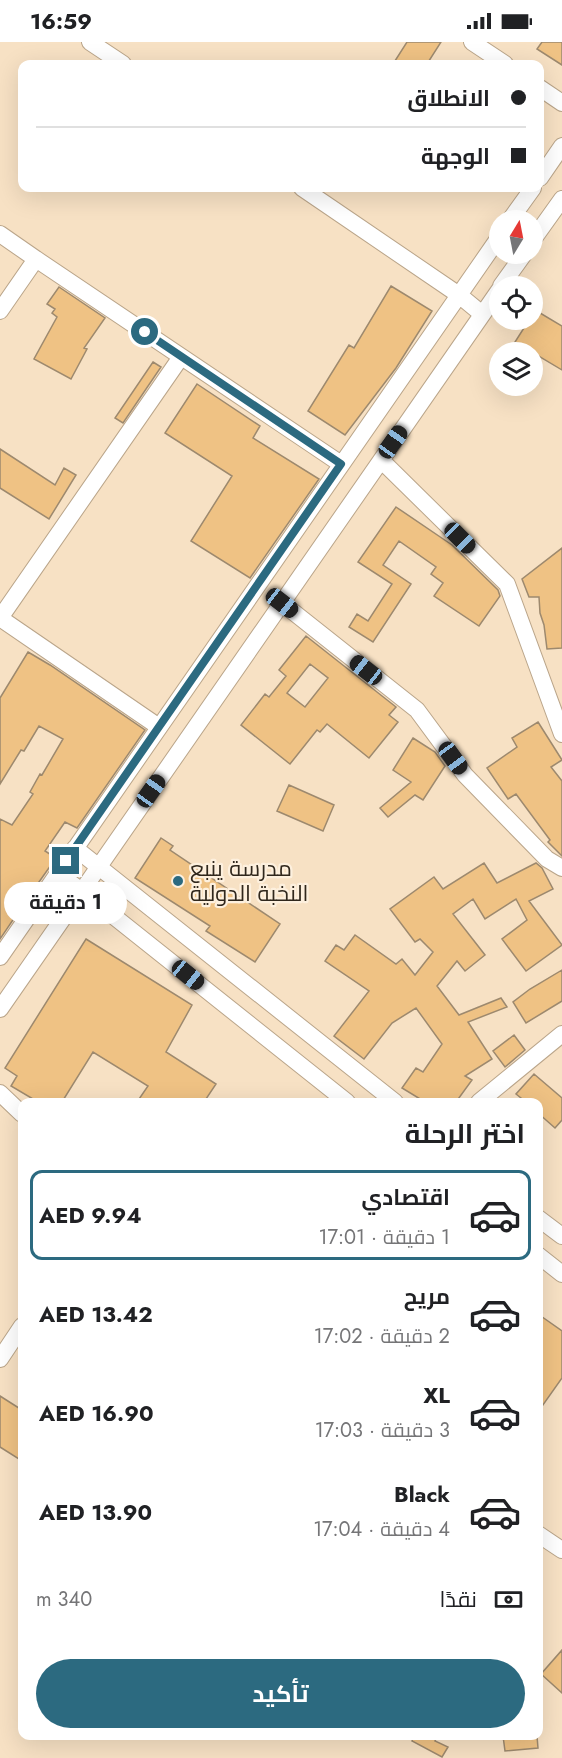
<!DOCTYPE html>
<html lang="ar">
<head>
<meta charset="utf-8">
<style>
  :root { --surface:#fff; --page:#f2f2f2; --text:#202124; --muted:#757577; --line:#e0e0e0; --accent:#2c6a80 }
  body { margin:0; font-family:Jost,Cairo,sans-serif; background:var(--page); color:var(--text); direction:rtl; height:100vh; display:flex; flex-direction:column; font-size:22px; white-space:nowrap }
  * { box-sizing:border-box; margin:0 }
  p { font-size:20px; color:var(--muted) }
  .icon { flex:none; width:33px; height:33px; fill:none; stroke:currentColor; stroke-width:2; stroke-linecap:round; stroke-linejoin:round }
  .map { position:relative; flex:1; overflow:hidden; direction:ltr }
  .drawer { position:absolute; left:18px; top:1056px; width:525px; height:642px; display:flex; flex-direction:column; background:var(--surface); border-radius:12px; box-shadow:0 6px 24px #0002; direction:rtl }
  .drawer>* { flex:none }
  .banner { position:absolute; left:18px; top:18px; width:526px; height:132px; border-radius:12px; box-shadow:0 6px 24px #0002; direction:rtl; display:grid; align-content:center; height:132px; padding:0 18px; background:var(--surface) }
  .needle { width:39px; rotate:10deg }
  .buttons { position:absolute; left:489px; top:168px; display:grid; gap:12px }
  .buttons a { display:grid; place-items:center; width:54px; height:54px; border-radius:50%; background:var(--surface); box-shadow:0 6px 24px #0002; font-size:30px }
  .end { position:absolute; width:27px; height:27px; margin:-14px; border:8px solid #2c6a80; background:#fff; box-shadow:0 0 0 3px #fff }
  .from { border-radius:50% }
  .bubble { position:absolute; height:42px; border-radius:21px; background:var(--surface); box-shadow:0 6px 24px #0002; font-size:20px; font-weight:700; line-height:42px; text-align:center; direction:rtl }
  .car { position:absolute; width:18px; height:36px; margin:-18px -9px; border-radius:8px; box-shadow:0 0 4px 2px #0007; background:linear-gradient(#222 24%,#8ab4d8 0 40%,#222 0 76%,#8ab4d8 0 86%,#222 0) }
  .banner b { display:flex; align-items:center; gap:21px; height:57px; font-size:22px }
  .banner b+b { border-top:2px solid var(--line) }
  .banner i { width:15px; height:15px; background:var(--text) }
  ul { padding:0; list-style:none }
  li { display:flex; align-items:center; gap:18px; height:90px; margin:0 12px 9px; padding:0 6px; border:3px solid transparent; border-radius:12px }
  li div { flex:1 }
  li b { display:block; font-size:22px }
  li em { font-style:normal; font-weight:700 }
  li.selected { border-color:var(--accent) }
  li>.icon { width:54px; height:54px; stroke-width:1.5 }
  h2 { padding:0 18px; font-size:27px; line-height:72px }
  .pay { display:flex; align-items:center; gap:15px; height:66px; padding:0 18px; font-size:22px }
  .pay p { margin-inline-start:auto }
  .button { display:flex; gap:12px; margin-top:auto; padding:12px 18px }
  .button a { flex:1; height:69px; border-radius:36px; background:var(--accent); color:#fff; font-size:24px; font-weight:700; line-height:69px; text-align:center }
  .status { display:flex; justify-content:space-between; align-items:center; height:42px; padding:0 30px; background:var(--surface); direction:ltr }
  .status svg { height:16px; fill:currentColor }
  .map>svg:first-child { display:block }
  .building { fill:#efc284; stroke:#9d896e; stroke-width:1.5; fill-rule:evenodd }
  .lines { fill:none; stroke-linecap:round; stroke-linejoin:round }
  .minor-casing { stroke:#baa58a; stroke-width:18 }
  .minor { stroke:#fff; stroke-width:16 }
  .route { stroke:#2c6a80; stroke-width:8 }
  .poi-dot { fill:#2c6a80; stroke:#fdf0de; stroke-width:2 }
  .labels { text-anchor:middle; stroke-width:4.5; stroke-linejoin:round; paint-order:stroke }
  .poi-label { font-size:22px; fill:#30271c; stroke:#fdf0de; text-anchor:start }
</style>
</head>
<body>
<div class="status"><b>16:59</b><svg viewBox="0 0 49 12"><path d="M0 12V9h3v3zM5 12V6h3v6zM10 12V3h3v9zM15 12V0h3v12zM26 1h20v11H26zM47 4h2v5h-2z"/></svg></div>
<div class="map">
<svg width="562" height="1716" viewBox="0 0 562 1716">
  <rect width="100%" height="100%" fill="#f7e1c4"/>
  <path class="building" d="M407,0h34l-14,22h-34z
    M542,0h20v23l-25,-16z
    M391,244l41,25 -36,57 -51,67 -37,-24 41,-66 5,3z
    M59,245l46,31 -21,30 3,1 -16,30 -37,-20 23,-42 -5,-4 3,-4 -8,-5z
    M535,268l27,16v44l-47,-28 14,-22h3z
    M153,320l8,5 -38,56 -8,-5z
    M197,342l63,42 -7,12 66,41 -69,99 -59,-37 41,-65 -67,-43z
    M0,407l55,36 9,-17 12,7 -27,44 -49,-31z
    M396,465l56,38 46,45 2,6 -21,30 -45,-30 9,-13 -12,-9 5,-7 -37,-26 -16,24 28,19 -38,58 -24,-15 8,-13 11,7 24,-37 -34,-22z
    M562,506v100l-15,1 -3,-24 -4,-12 -1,-16h-10l-7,-18z
    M306,594l90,71 -7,8 9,7 -29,36 -42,-34 -7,8 -3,-2 -27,34 -49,-39 24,-31 4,3 17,-21 -7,-6zM310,622l18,14 -23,29 -18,-14z
    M28,610l22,13 95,65 -68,98 -12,-6 -20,29 11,7 -22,31 -1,-1 -7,13 -4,-2 -3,12 -19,28v-120l12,6 21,-31 -3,-2 10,-18 2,1 21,-36 -24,-13 -15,25 -3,-1 -21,34v-86z
    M538,680l24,38 -11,7 11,14v75l-14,-14 2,-2 -34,-46 -8,5 -21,-31 30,-21 -5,-9z
    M413,696l22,14 10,14 -22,34 -8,-5 -27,22 -8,-9 31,-26 -18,-12z
    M289,743l45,20 -11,26 -46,-20z
    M161,796l12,8 -3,4 110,74 -25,38 -49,-31 4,-5 -75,-48z
    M484,821l13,20 39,-20 6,5 11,21 -24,12 33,44 -36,26 -24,-32 25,-19 -11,-21 -31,20 -12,-20 -20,15 32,41 -20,16 -8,-10 -20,25 22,29 42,-17 6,9 -39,15 24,37 -27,17 7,4 -16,22h-31l-23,-14 14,-20 7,4 19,-28 -26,-36 -24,15 -28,36 -30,-23 35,-45 -44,-30 11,-16 8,5 11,-15 41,29 6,-5 13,16 18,-23 -13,-13 -5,3 -25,-33 44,-32 9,12z
    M86,897l106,66 -26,47 50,32 -12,18h-67l11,-16 -55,-34 -31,50h-24l-27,-16 6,-10 -12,-8z
    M562,928v31l-36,22 -13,-21 17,-13z
    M514,993l11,15 -20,17 -12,-16z
    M534,1032l28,24v22l-7,8 -17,-15v-11h-12l-10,-8z
    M538,1272l24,17v47l-24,34z
    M0,1354l22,14v51l-22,-14z
    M562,1608v43l-21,-19z
    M408,1694h30l-3,5 13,6 -6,10 -30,-16 1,-2z
    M503,1694h34l1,12 -33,3z"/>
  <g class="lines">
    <g class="minor-casing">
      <path id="minor" d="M90,0l33,22
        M472,0l33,22
        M540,46l22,15
        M540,136l22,-32
        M302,146l157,107 23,19
        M510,178l23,-32
        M0,192l36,25
        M532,199l30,-42
        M501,244l23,-32
        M0,269l36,-52 305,205
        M381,418l126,124 55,150
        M282,561l135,107 48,65 82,84 15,9
        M0,576l181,-261
        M0,576l159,109
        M75,806l320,254
        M58,832l24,17 265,211
        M0,915l500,-721
        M0,967l500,-720
        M0,1051l22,21
        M479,1060l83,-68
        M538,1176l24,18
        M538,1213l24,19
        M0,1317l22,-33
        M538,1492l24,16"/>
    </g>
    <use href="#minor" class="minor"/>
  </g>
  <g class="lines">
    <path class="route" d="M66,819l275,-397 -196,-132"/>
  </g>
  <circle class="poi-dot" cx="178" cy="839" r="6"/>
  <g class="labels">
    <g class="poi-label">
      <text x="190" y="834">مدرسة ينبع<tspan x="190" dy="25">النخبة الدولية</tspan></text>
    </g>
  </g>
</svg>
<div class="buttons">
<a><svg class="needle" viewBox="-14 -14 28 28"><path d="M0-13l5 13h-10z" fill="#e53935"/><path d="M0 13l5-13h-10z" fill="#757577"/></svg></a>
<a><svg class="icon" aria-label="locate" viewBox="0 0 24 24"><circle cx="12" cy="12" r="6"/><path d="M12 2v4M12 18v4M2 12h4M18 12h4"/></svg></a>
<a><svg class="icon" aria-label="layers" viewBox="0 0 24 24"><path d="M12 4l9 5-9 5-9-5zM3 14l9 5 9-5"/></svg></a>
</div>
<i class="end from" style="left:145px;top:290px"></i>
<i class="end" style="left:66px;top:819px"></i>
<div class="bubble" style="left:4px;top:840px;width:123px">1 دقيقة</div>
<i class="car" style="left:393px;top:400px;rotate:35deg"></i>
<i class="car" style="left:460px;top:496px;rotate:135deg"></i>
<i class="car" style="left:282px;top:561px;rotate:128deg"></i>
<i class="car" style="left:366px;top:628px;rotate:308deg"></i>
<i class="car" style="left:453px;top:716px;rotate:144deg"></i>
<i class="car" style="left:151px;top:749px;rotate:35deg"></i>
<i class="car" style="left:188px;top:933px;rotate:129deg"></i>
<div class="banner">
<b><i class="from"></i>الانطلاق</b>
<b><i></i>الوجهة</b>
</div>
<section class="drawer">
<h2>اختر الرحلة</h2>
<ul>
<li class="selected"><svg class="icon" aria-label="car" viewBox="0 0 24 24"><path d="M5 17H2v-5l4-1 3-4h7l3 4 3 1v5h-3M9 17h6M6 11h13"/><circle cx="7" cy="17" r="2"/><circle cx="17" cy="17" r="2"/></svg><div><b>اقتصادي</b><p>1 دقيقة · 17:01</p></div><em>AED 9.94</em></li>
<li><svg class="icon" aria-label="car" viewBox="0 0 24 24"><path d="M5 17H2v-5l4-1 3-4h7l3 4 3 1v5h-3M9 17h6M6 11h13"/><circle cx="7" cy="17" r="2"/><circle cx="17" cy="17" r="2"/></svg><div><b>مريح</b><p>2 دقيقة · 17:02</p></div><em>AED 13.42</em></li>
<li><svg class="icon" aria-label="car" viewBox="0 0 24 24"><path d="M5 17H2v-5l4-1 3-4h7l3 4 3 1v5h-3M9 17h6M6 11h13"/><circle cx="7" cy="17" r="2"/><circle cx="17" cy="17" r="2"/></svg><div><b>XL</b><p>3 دقيقة · 17:03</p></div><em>AED 16.90</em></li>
<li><svg class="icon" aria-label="car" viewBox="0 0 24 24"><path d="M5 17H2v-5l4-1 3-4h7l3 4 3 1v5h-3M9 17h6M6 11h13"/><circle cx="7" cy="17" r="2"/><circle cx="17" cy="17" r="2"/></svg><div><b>Black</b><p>4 دقيقة · 17:04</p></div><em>AED 13.90</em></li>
</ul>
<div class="pay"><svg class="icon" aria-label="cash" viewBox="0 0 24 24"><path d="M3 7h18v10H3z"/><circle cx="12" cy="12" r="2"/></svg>نقدًا<p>340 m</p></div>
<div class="button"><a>تأكيد</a></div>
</section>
</div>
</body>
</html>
